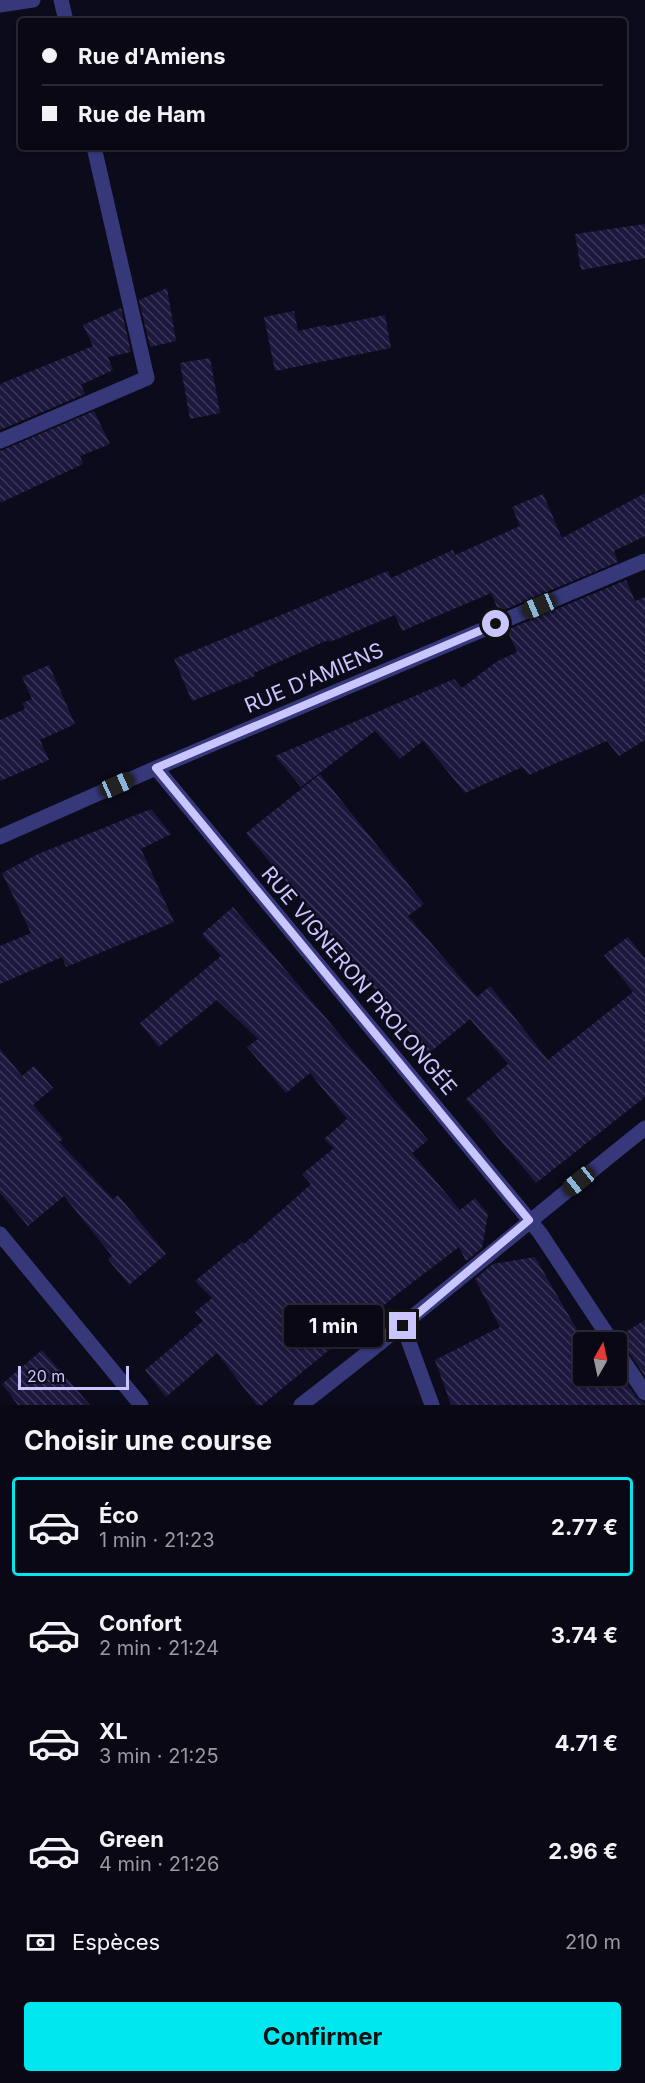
<!DOCTYPE html>
<html lang="fr">
<head>
<meta charset="utf-8">
<style>
  :root { --surface:#090814; --page:#12111d; --text:#f1f3f6; --muted:#999aa0; --line:#292934; --accent:#01e7ef }
  body { margin:0; font-family:Inter,sans-serif; background:var(--page); color:var(--text); height:100vh; display:flex; flex-direction:column; font-size:22px; white-space:nowrap }
  * { box-sizing:border-box; margin:0 }
  p { font-size:20px; color:var(--muted) }
  .icon { flex:none; width:33px; height:33px; fill:none; stroke:currentColor; stroke-width:2; stroke-linecap:round; stroke-linejoin:round }
  .map { position:relative; height:1405px; overflow:hidden }
  .drawer { display:flex; flex-direction:column; background:var(--surface); flex:1 }
  .drawer>* { flex:none }
  .guide { position:absolute; left:18px; top:18px; width:609px; height:132px; border-radius:6px; box-shadow:0 2px 4px #0004,0 0 0 2px var(--line); display:grid; align-content:center; height:132px; padding:0 24px; background:var(--surface) }
  .needle { width:39px; rotate:9deg }
  .fabs { position:absolute; left:573px; top:1332px; display:grid; gap:12px }
  .fabs a { display:grid; place-items:center; width:54px; height:54px; border-radius:6px; background:var(--surface); box-shadow:0 2px 4px #0004,0 0 0 2px var(--line); font-size:30px }
  .scale { position:absolute; left:18px; bottom:15px; width:111px; box-sizing:border-box; padding-left:6px; border:3px solid #c8c5ff; border-top:0; font-size:16px; line-height:21px; white-space:nowrap; color:#c8c5ff; -webkit-text-stroke:4px #0c0b1b; paint-order:stroke }
  .end { position:absolute; width:27px; height:27px; margin:-14px; border:8px solid #c8c5ff; background:#111; box-shadow:0 0 0 3px #111 }
  .from { border-radius:50% }
  .bubble { position:absolute; height:42px; border-radius:6px; background:var(--surface); box-shadow:0 2px 4px #0004,0 0 0 2px var(--line); font-size:20px; font-weight:700; line-height:42px; text-align:center }
  .car { position:absolute; width:18px; height:36px; margin:-18px -9px; border-radius:8px; box-shadow:0 0 4px 2px #0007; background:linear-gradient(#222 24%,#8ab4d8 0 40%,#222 0 76%,#8ab4d8 0 86%,#222 0) }
  .guide b { display:flex; align-items:center; gap:21px; height:57px; font-size:22px }
  .guide b+b { border-top:2px solid var(--line) }
  .guide i { width:15px; height:15px; background:var(--text) }
  ul { padding:0; list-style:none }
  li { display:flex; align-items:center; gap:18px; height:99px; margin:0 12px 9px; padding:0 12px; border:3px solid transparent; border-radius:6px }
  li div { flex:1 }
  li b { display:block; font-size:22px }
  li em { font-style:normal; font-weight:700 }
  li.selected { border-color:var(--accent) }
  li>.icon { width:54px; height:54px; stroke-width:1.5 }
  h2 { padding:0 24px; font-size:27px; line-height:72px }
  .pay { display:flex; align-items:center; gap:15px; height:66px; padding:0 24px; font-size:22px }
  .pay p { margin-inline-start:auto }
  .cta { display:flex; gap:12px; margin-top:auto; padding:12px 24px }
  .cta a { flex:1; height:69px; border-radius:6px; background:var(--accent); color:#111; font-size:24px; font-weight:700; line-height:69px; text-align:center }
  .map>svg:first-child { display:block }
  .building { fill:url(#building-back-hatch) }
  .lines { fill:none; stroke-linecap:round; stroke-linejoin:round }
  .minor { stroke:#36387a; stroke-width:15 }
  .route { stroke:#c8c5ff; stroke-width:8 }
  .labels { text-anchor:middle; stroke-width:5; stroke-linejoin:round; paint-order:stroke }
  .street-label { font-size:21px; fill:#c8c5ff; stroke:#0c0b1b }
</style>
</head>
<body>
<div class="map">
<svg width="645" height="1405" viewBox="0 0 645 1405">
  <defs>
    <pattern id="building-back-hatch" width="6" height="6" patternUnits="userSpaceOnUse" patternTransform="scale(1.5)"><rect width="6" height="6" fill="#1c173c"/><path d="M-1 5l2 2M0 0l6 6M5-1l2 2" fill="none" stroke="#3c3759"/></pattern>
  </defs>
  <rect width="100%" height="100%" fill="#0c0b1b"/>
  <path class="building" d="M645,224v34l-64,12 -6,-36z
    M167,288l9,53 -26,6 -11,-47z
    M121,308l10,44 -23,5 5,13 -32,15 4,9 -85,36v-46l93,-38 -10,-21z
    M294,311l4,20 27,-6 1,2 59,-12 6,33 -116,23 -11,-54z
    M210,358l10,55 -30,6 -10,-56z
    M94,411l16,33 -30,12 3,8 -83,39v-52z
    M645,493v43l-31,15 4,11 -119,50 -8,-19 -89,38 -7,-16 -65,27 -2,-2 -74,33 1,3 -63,25 -18,-42 214,-88 3,7 62,-28 2,5 65,-29 -8,-19 31,-13 19,44z
    M626,580l9,21 10,-4v143l-26,16 -12,-15 -78,34 -7,-8 -57,26 -42,-52 -23,18 -25,-28 -74,56 -26,-31 179,-77 8,9 34,-26 21,-10 -10,-22z
    M49,665l26,59 -35,16 9,20 -49,21v-61l25,-11 -3,-6 10,-4 -10,-22z
    M320,774l104,130 -16,12 69,81 13,-11 58,74 85,-68 -29,-37 24,-18 17,21v139l-109,86 -70,-84 42,-35 -38,-45 -42,35 -182,-221z
    M151,809l20,25 -30,15 33,73 -108,45 -4,-10 -62,27v-38l31,-13 -29,-60 36,-19z
    M233,907l195,233 -16,13 48,57 15,-12 13,16 -6,34 -16,13 -7,-14 -59,45 -138,113h-5l-40,-52 -51,44 -21,-27 58,-49 -8,-9 17,-14 -17,-17 47,-39 2,2 67,-60 -9,-10 32,-26 -10,-9 23,-20 -37,-46 -24,20 -39,-46 11,-8 -41,-39 -58,47 -19,-24 81,-67 -19,-22z
    M0,1049l22,27 12,-10 19,22 -20,17 30,34 -4,3 54,57 5,-4 48,59 -37,31 -21,-26 4,-3 -48,-60 -36,30 -28,-33z
    M535,1257l49,85v34h32v-8l21,30 8,5v2h-194l-16,-45 65,-33 -25,-48 18,-15z
    M645,1320v56l-23,-34 -3,-6z
    M42,1350l48,55h-72l-16,-21z"/>
  <g class="lines">
    <path class="minor" d="M61,0l5,21
      M0,5l33,-5
      M0,441l147,-63 -53,-231
      M156,768l384,465 72,109
      M0,837l156,-69 489,-207
      M0,1234l141,171
      M403,1326l29,79
      M616,1350l29,43
      M301,1405c117,-90 229,-185 344,-277"/>
  </g>
  <g class="lines">
    <path class="route" d="M403,1326l126,-106 -373,-452 340,-144"/>
  </g>
  <g class="labels">
    <g class="street-label">
      <text transform="translate(314 678) rotate(-23)" y="7">RUE D'AMIENS</text>
      <text transform="translate(359 981) rotate(50)" y="7">RUE VIGNERON PROLONGÉE</text>
    </g>
  </g>
</svg>
<div class="fabs">
<a><svg class="needle" viewBox="-14 -14 28 28"><path d="M0-13l5 13h-10z" fill="#e53935"/><path d="M0 13l5-13h-10z" fill="#999aa0"/></svg></a>
</div>
<div class="scale">20 m</div>
<i class="end from" style="left:496px;top:624px"></i>
<i class="end" style="left:403px;top:1326px"></i>
<div class="bubble" style="left:284px;top:1305px;width:99px">1 min</div>
<i class="car" style="left:539px;top:606px;rotate:247deg"></i>
<i class="car" style="left:117px;top:785px;rotate:66deg"></i>
<i class="car" style="left:579px;top:1181px;rotate:231deg"></i>
<div class="guide">
<b><i class="from"></i>Rue d'Amiens</b>
<b><i></i>Rue de Ham</b>
</div>
</div>
<section class="drawer">
<h2>Choisir une course</h2>
<ul>
<li class="selected"><svg class="icon" aria-label="car" viewBox="0 0 24 24"><path d="M5 17H2v-5l4-1 3-4h7l3 4 3 1v5h-3M9 17h6M6 11h13"/><circle cx="7" cy="17" r="2"/><circle cx="17" cy="17" r="2"/></svg><div><b>Éco</b><p>1 min · 21:23</p></div><em>2.77 €</em></li>
<li><svg class="icon" aria-label="car" viewBox="0 0 24 24"><path d="M5 17H2v-5l4-1 3-4h7l3 4 3 1v5h-3M9 17h6M6 11h13"/><circle cx="7" cy="17" r="2"/><circle cx="17" cy="17" r="2"/></svg><div><b>Confort</b><p>2 min · 21:24</p></div><em>3.74 €</em></li>
<li><svg class="icon" aria-label="car" viewBox="0 0 24 24"><path d="M5 17H2v-5l4-1 3-4h7l3 4 3 1v5h-3M9 17h6M6 11h13"/><circle cx="7" cy="17" r="2"/><circle cx="17" cy="17" r="2"/></svg><div><b>XL</b><p>3 min · 21:25</p></div><em>4.71 €</em></li>
<li><svg class="icon" aria-label="car" viewBox="0 0 24 24"><path d="M5 17H2v-5l4-1 3-4h7l3 4 3 1v5h-3M9 17h6M6 11h13"/><circle cx="7" cy="17" r="2"/><circle cx="17" cy="17" r="2"/></svg><div><b>Green</b><p>4 min · 21:26</p></div><em>2.96 €</em></li>
</ul>
<div class="pay"><svg class="icon" aria-label="cash" viewBox="0 0 24 24"><path d="M3 7h18v10H3z"/><circle cx="12" cy="12" r="2"/></svg>Espèces<p>210 m</p></div>
<div class="cta"><a>Confirmer</a></div>
</section>
</body>
</html>
